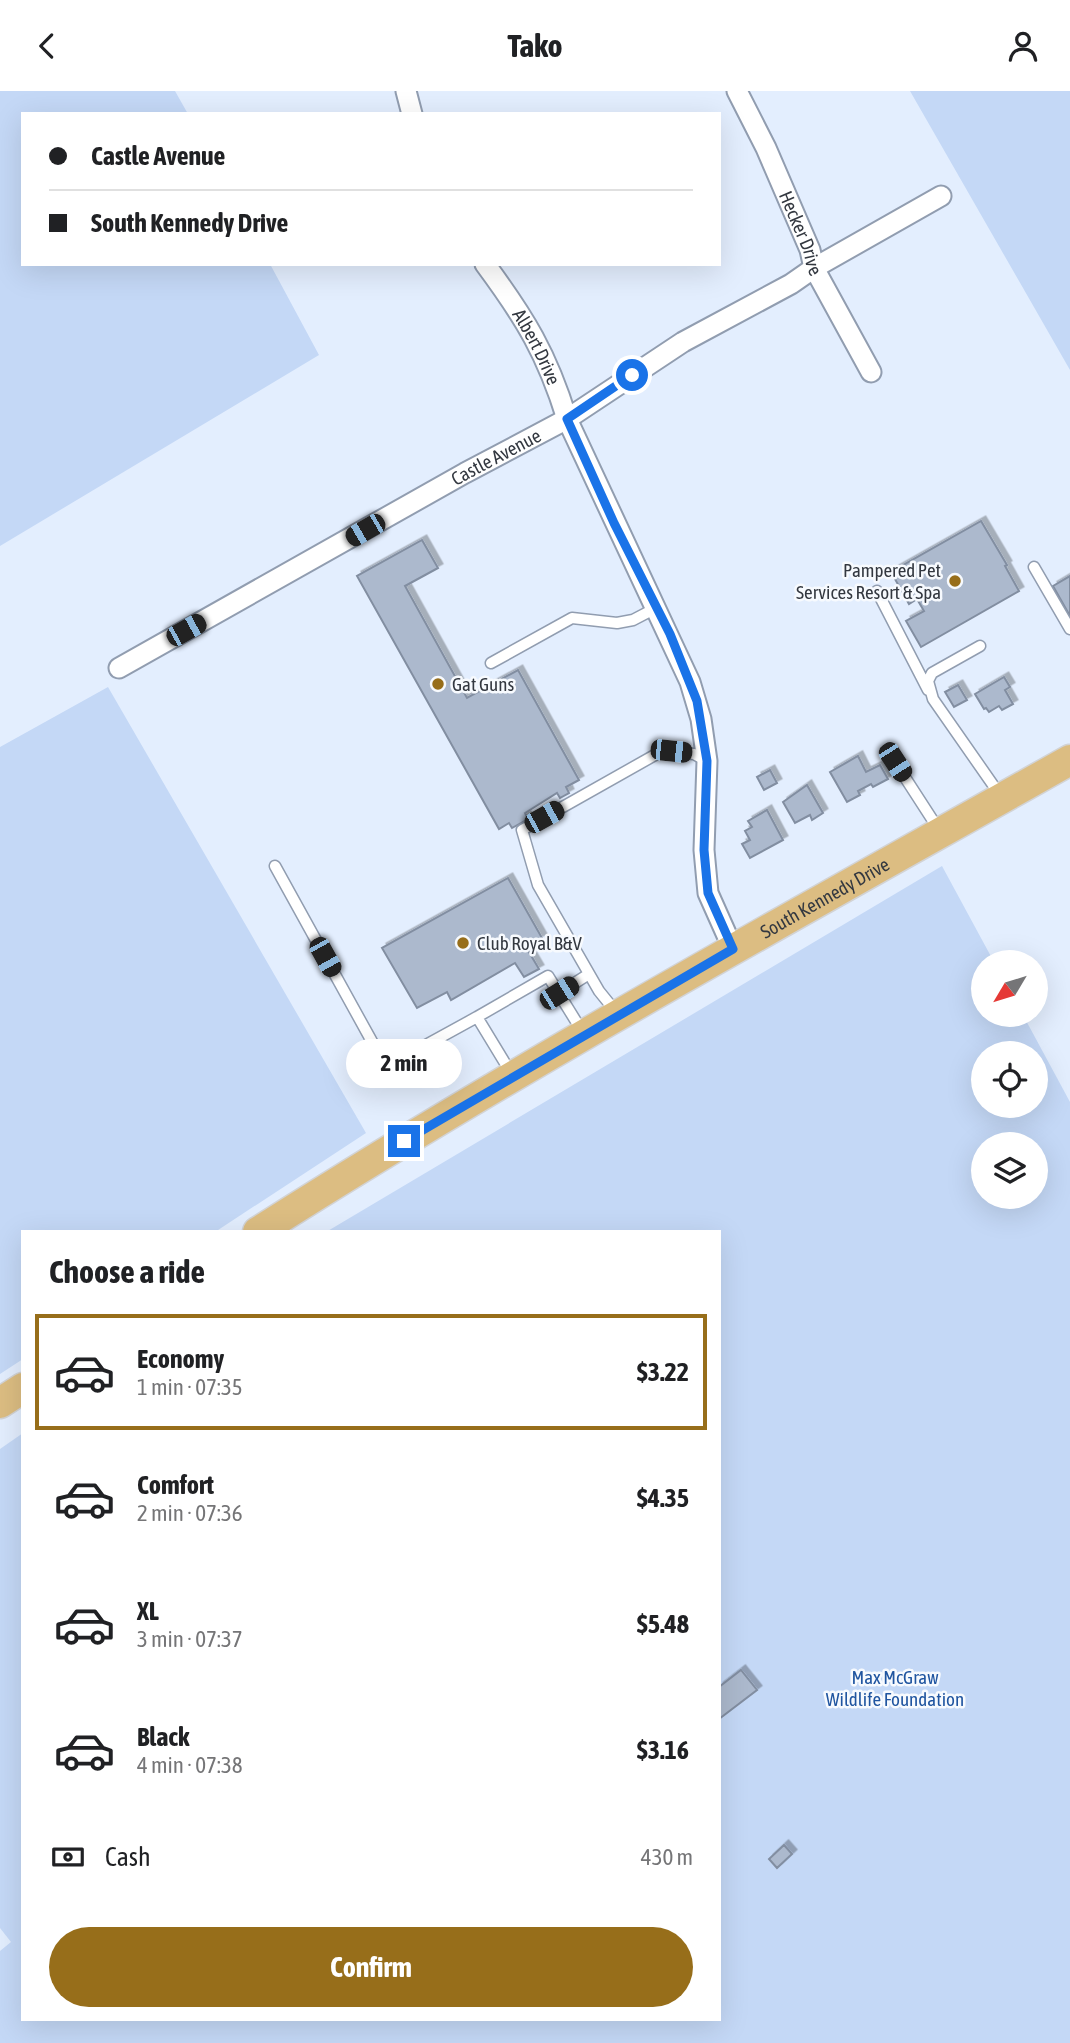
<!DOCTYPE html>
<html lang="en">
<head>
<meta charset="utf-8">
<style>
  :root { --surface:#fff; --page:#f6f6f6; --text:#202124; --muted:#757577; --line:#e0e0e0; --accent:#976e1a }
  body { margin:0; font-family:"Asap Condensed",sans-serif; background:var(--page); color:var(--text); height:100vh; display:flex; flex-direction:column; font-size:26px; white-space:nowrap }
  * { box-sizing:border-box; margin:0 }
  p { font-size:23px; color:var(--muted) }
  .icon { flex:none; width:38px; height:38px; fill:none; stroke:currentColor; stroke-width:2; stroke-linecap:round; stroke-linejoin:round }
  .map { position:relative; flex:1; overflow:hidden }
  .side { position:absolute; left:21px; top:1139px; width:700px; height:791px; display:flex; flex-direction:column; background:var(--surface); border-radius:0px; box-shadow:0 7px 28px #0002 }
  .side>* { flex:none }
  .hud { position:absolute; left:21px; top:21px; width:700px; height:154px; border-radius:0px; box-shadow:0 7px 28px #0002; display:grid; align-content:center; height:154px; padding:0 28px; background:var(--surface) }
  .needle { width:46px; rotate:232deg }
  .tools { position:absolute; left:971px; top:859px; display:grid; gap:14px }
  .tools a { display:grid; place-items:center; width:77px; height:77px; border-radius:50%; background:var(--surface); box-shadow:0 7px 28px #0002; font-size:35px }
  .end { position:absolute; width:32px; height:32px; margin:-16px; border:9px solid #1a73e8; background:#fff; box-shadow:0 0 0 4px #fff }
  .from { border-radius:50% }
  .bubble { position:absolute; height:49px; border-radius:24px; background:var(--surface); box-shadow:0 7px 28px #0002; font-size:23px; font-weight:700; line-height:49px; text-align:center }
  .car { position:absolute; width:21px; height:42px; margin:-21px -10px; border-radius:9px; box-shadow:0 0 5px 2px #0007; background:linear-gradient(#222 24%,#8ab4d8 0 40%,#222 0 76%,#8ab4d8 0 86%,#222 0) }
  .hud b { display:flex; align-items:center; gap:24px; height:66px; font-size:26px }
  .hud b+b { border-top:2px solid var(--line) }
  .hud i { width:18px; height:18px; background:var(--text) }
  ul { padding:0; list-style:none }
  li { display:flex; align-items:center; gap:21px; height:116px; margin:0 14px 10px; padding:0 14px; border:4px solid transparent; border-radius:0px }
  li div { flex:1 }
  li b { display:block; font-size:26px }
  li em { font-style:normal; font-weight:700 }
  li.current { border-color:var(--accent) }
  li>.icon { width:63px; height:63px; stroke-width:1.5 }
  h2 { padding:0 28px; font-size:32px; line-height:84px }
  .pay { display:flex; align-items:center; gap:18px; height:77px; padding:0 28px; font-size:26px }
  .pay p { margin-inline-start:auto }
  .primary-button { display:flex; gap:14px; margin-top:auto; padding:14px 28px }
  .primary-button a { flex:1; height:80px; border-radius:42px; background:var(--accent); color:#fff; font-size:28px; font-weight:700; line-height:80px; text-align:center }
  header { display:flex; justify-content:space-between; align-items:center; height:91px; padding:0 28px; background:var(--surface); font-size:32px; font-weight:700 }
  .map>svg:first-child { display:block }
  .green { fill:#c4d8f6; fill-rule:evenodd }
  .building { fill:#acb9cd; stroke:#828ea1; stroke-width:2; filter:url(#shadow) }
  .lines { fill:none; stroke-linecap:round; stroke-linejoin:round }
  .lane-casing { stroke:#919db0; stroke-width:13 }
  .street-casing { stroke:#919db0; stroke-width:23 }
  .primary-casing { stroke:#d2d3d5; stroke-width:33 }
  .lane { stroke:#fff; stroke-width:10 }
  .street { stroke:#fff; stroke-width:19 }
  .primary { stroke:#dcbd82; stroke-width:30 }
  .route { stroke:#1a73e8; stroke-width:9 }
  .poi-dot { fill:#976e1a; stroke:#f7fafe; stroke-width:2.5 }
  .labels { text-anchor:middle; stroke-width:5; stroke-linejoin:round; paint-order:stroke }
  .street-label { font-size:19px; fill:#333840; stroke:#f7fafe }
  .poi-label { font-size:19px; fill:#333840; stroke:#f7fafe; text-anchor:start }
  .park-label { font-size:19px; fill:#2055a0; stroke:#f7fafe }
</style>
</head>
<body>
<header><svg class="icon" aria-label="back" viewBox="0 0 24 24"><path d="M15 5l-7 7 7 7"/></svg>Tako<svg class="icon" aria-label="person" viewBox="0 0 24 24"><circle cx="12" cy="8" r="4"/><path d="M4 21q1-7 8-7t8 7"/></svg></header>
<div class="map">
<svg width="1070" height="1952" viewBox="0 0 1070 1952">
  <defs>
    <filter id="shadow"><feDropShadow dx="4.5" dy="-4.5" stdDeviation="0" flood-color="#0004"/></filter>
  </defs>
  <rect width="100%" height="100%" fill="#e3eefe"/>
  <path class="green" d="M0,0h175l13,23h-165v150h247l49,91 -319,191z
    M910,0h160v279z
    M108,596l258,446 -151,99h-192v127l-23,15v-627z
    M942,775l52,96 -10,1v52h39l47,87v941h-1070v-92l11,-9 -11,-14v-479l23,-16v586h696v-787h-393zM984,962h52v53h-52zM984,1054h52v52h-52z"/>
  <path class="building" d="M981,430l26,44 -2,1 14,25 -98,56 -15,-26 18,-10 -7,-12 -8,5 -18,-32z
    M422,449l16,28 -33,18 62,112 51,-28 61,110 -13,7 3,6 -9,5 -3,-5 -32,20 3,6 -16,9 -3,-5 -10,6 -142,-253z
    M1070,485v40l-17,-30z
    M1004,586l6,10 -5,3 8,14 -11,6 -3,-4 -10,6 -3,-4 -2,1 -9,-15z
    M958,594l9,15 -13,7 -9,-15z
    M858,665l8,16 14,-7 8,14 -15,8 -2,-3 -13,7 2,4 -13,7 -17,-30z
    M770,679l7,13 -13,7 -7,-13z
    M807,694l16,28 -11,7 -2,-5 -15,8 -12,-21z
    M767,719l16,30 -33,18 -8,-14 8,-4 -5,-9 7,-4 -4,-6z
    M508,787l34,60 -16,9 13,22 -15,8 -9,-14 -64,37 -4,-8 -30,16 -35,-60z
    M741,1579l16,20 -38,29v-32z
    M784,1754l8,9 -15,14 -8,-9z"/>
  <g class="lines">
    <g class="lane-casing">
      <path id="lane" d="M1034,476l36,62
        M877,500l51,99
        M980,555l-48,27 -4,8 5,18 67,96
        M491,572l81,-45 45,5 16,-3 23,-12
        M895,671l44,68
        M275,775l111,201 91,-50
        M559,902l30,-19
        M616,921l-17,-21 -61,-106 -16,-55 140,-79 32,3 13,7
        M511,982l-34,-56 71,-41 34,55"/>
    </g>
    <g class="street-casing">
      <g id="street">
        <path d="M406,0l6,23"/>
        <path id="s1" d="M737,0l29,57 44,102 4,18 57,104"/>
        <path id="s2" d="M485,173c40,54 62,90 82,155l123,263 11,37 6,42 -3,89 4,43 25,56"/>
        <path id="s3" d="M119,577l346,-195 102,-54 116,-77 108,-58 23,-16 127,-72"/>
      </g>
    </g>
    <g class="primary-casing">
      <g id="primary">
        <path id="s4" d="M258,1141c264,-168 539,-318 812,-472"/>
        <path d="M0,1312l23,-15"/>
      </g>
    </g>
    <use href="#lane" class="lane"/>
    <use href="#street" class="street"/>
    <use href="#primary" class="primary"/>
  </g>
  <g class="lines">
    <path class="route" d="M404,1050l329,-192 -25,-56 -4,-43 3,-89 -10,-60 -27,-67 -56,-111 -47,-104 65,-44"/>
  </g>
  <g class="poi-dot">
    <circle cx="955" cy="490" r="7"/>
    <circle cx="438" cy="593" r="7"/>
    <circle cx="463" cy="852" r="7"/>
  </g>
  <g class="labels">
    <g class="street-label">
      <text dy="7" stroke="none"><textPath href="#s1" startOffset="156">Hecker Drive</textPath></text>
      <text dy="7" stroke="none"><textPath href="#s2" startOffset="98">Albert Drive</textPath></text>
      <text dy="7" stroke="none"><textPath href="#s3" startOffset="432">Castle Avenue</textPath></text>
      <text dy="7" stroke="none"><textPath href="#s4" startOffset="658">South Kennedy Drive</textPath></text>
    </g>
    <g class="poi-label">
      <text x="941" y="486" text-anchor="end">Pampered Pet<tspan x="941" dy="22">Services Resort &amp; Spa</tspan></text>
      <text x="452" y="600">Gat Guns</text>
      <text x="477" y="859">Club Royal B&amp;V</text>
    </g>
    <g class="park-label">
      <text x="895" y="1593">Max McGraw<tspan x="895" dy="22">Wildlife Foundation</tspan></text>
    </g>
  </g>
</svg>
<div class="tools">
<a><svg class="needle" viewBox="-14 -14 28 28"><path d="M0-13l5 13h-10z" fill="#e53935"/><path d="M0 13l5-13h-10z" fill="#757577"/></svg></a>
<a><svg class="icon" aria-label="locate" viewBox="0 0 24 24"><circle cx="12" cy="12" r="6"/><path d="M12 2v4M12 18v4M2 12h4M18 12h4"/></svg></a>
<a><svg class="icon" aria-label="layers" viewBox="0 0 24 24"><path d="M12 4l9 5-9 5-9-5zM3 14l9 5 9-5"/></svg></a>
</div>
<i class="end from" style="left:632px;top:284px"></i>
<i class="end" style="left:404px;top:1050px"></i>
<div class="bubble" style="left:346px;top:948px;width:116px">2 min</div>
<i class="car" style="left:365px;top:439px;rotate:240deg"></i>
<i class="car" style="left:186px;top:539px;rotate:61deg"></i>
<i class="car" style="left:671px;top:660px;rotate:96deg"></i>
<i class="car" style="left:895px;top:671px;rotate:147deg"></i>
<i class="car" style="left:544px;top:726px;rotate:61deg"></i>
<i class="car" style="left:325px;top:866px;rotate:151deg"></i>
<i class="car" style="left:559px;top:902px;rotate:58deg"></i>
<div class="hud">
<b><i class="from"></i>Castle Avenue</b>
<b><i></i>South Kennedy Drive</b>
</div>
<section class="side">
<h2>Choose a ride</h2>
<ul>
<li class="current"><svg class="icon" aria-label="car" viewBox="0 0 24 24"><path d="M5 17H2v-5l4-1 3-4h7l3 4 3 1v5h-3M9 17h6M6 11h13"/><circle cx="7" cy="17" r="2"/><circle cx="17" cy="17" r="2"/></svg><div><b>Economy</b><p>1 min · 07:35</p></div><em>$3.22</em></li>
<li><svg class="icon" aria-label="car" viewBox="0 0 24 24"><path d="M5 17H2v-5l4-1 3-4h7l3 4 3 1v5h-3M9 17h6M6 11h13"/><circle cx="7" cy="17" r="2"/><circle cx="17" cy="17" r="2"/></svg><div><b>Comfort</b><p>2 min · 07:36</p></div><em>$4.35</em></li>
<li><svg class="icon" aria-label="car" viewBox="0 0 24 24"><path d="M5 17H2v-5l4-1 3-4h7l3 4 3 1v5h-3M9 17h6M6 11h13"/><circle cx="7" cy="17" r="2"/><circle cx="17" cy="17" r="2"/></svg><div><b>XL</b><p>3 min · 07:37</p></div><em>$5.48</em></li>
<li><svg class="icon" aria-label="car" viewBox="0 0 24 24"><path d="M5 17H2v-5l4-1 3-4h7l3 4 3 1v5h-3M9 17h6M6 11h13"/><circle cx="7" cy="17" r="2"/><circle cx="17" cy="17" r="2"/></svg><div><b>Black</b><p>4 min · 07:38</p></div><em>$3.16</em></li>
</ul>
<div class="pay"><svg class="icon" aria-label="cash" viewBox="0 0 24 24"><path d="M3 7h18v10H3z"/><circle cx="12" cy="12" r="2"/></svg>Cash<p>430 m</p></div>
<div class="primary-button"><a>Confirm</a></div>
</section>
</div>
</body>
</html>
